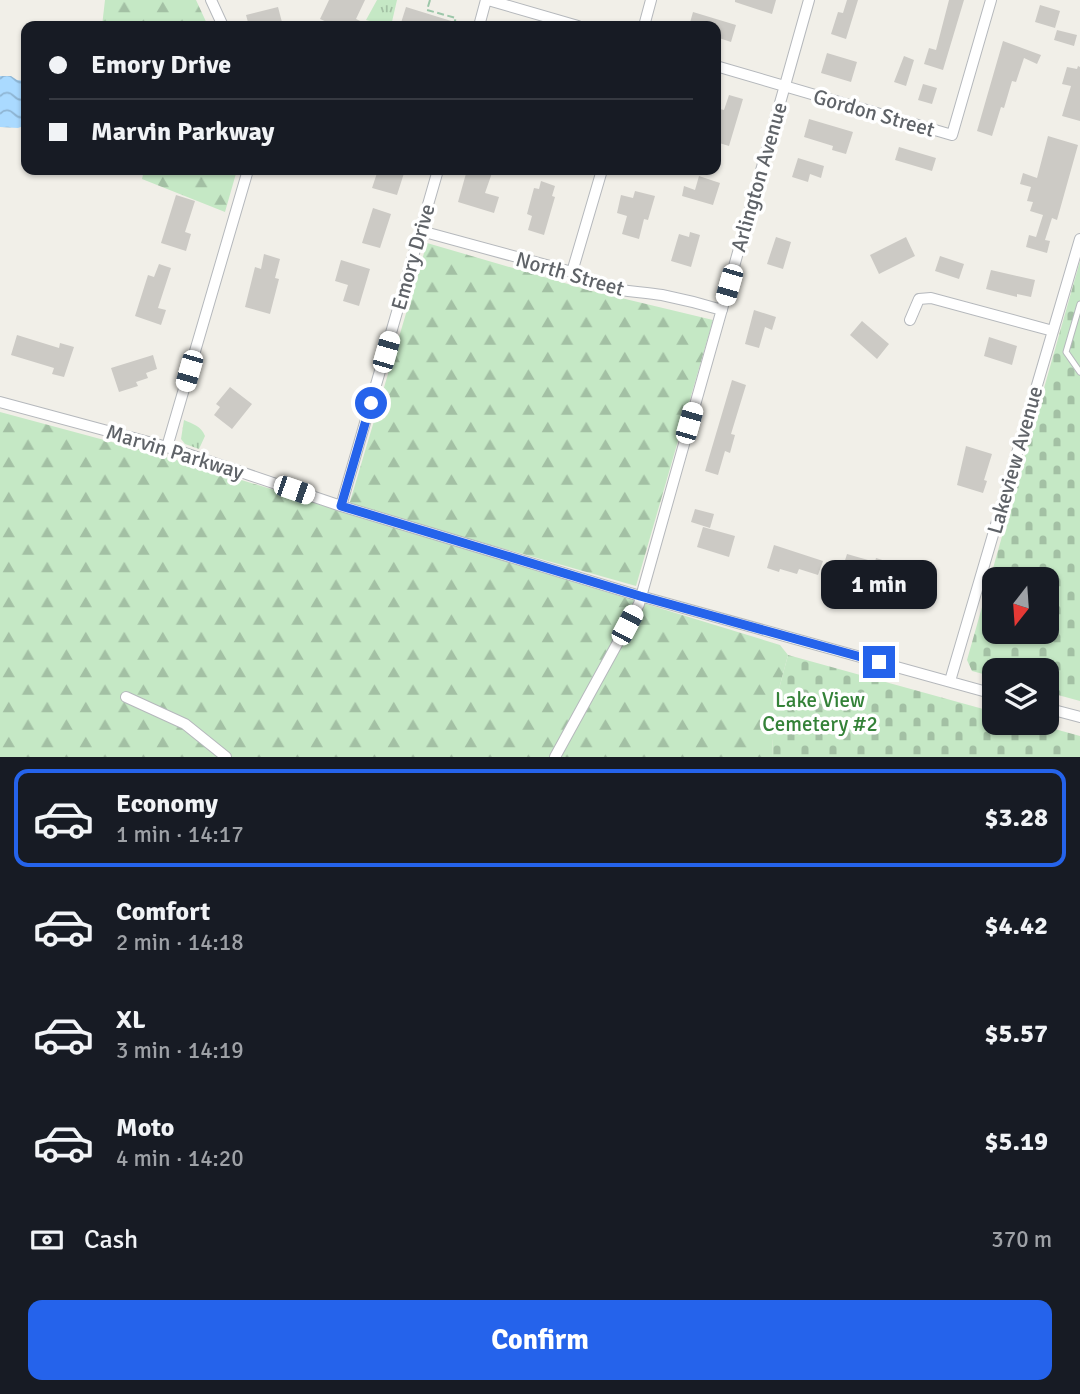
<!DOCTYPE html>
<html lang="en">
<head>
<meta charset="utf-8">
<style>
  :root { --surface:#171b24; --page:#20242c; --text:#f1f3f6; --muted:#9ea1a6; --line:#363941; --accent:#2563eb }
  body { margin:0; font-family:Signika,sans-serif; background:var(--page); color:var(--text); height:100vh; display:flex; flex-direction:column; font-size:26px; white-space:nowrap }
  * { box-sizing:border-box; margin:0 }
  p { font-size:23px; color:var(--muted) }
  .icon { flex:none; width:38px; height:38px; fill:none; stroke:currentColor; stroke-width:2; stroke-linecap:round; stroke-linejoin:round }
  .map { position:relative; height:757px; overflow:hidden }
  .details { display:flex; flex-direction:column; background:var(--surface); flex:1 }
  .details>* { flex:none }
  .guide { position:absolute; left:21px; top:21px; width:700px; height:154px; border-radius:14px; box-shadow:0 2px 5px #0004; display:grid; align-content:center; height:154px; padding:0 28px; background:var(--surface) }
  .needle { width:46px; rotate:197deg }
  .buttons { position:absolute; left:982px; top:567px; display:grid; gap:14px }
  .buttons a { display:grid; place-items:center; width:77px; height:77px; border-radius:14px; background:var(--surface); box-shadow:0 2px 5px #0004; font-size:35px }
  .end { position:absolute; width:32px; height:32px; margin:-16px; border:9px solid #2563eb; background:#fff; box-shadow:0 0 0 4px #fff }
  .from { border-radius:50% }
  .bubble { position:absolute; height:49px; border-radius:14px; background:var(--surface); box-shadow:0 2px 5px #0004; font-size:23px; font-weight:700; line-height:49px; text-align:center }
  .car { position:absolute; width:21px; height:42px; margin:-21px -10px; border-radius:9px; box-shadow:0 0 5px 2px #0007; background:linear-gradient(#fff 24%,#345 0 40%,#fff 0 76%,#345 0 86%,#fff 0) }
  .guide b { display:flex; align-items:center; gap:24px; height:66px; font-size:26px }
  .guide b+b { border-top:2px solid var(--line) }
  .guide i { width:18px; height:18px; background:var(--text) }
  ul { padding:12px 0 0; list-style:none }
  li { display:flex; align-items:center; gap:21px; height:98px; margin:0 14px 10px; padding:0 14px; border:4px solid transparent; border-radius:14px }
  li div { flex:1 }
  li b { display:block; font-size:26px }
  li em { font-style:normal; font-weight:700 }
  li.active { border-color:var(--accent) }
  li>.icon { width:63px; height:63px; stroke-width:1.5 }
  .pay { display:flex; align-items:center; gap:18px; height:77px; padding:0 28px; font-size:26px }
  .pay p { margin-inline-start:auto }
  .button { display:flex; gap:14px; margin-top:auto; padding:14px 28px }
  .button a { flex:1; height:80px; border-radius:14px; background:var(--accent); color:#fff; font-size:28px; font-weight:700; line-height:80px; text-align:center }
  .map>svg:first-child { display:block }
  .grass { fill:url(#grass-tufts) }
  .forest { fill:url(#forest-firs) }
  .cemetery { fill:url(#cemetery-stones); fill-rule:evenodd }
  .water { fill:url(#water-waves) }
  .building { fill:#cccac5 }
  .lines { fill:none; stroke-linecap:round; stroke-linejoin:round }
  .lane-casing { stroke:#b5b8bc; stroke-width:7 }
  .street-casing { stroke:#b5b8bc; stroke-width:12 }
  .path { stroke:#9cc7a9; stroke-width:2; stroke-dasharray:7 3.5; stroke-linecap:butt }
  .lane { stroke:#fff; stroke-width:5 }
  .street { stroke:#fff; stroke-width:10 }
  .route { stroke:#2563eb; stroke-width:9 }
  .labels { text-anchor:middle; stroke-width:7; stroke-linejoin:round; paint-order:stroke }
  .street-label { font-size:21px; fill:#5f6368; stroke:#fff }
  .park-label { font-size:21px; fill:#348238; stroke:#fff }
</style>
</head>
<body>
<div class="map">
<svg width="1080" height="757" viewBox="0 0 1080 757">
  <defs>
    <pattern id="grass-tufts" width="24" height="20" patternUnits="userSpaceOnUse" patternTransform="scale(1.75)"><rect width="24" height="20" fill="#c5e8c5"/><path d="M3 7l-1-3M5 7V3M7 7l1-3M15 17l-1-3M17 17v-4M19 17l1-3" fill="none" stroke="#a3c0a4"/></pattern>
    <pattern id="forest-firs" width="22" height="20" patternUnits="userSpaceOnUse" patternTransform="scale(1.75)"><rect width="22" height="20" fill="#c5e8c5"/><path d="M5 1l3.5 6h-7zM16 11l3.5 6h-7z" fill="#a3c0a4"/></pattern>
    <pattern id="cemetery-stones" width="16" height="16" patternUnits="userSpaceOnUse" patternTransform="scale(1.75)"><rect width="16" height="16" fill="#c5e8c5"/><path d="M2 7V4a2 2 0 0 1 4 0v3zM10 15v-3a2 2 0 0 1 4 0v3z" fill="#a3c0a4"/></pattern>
    <pattern id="water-waves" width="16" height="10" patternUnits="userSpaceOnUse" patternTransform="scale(1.75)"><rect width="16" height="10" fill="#aadaff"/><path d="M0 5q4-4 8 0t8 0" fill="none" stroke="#8eb4d2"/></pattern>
  </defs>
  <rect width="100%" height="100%" fill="#f1efe8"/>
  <path class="grass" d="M377,0h20l-6,26 -25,-6z
    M184,420c9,4 17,6 21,16l-6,13 -14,-5 -4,-5z"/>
  <path class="forest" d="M105,0h91l12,26h-106z
    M144,170h93l-12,42 -83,-33z
    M427,243l165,48 121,29 -77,266 -287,-81z
    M0,412l160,43 620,190 8,10 -17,64 2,38h-773z"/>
  <path class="cemetery" d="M1080,261v440l-33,-9 -1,-22h-52v7l-22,-6 -5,-11zM994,579h52v53h-52z
    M788,655l206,57v11h39l47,13v21h-307l-2,-38z"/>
  <path class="water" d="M0,76h11l6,4 9,1v44l-8,3 -18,-1z"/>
  <path class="building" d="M329,0h36l-9,19 15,7h-35l-16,-7z
    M735,0h41l-4,14 -37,-12z
    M847,0h11l-12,39 -15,-5 7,-22 5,1z
    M949,0h15l-21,70 -19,-6 5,-16 7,2z
    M1040,5l20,6 -5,17 -20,-6z
    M278,7l5,19h-34l-3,-11z
    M406,7l55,17v2h-61z
    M693,12l43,13 -5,17 -15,-5v-11h-27z
    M1057,30l20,5 -3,11 -20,-6z
    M1003,41l38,14 -4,9 -13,-6 -8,24 -4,-1 -8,27 -3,-1 -9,29 -15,-5z
    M827,53l30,9 -6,20 -30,-9z
    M904,56l10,4 -8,26 -12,-4z
    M1078,66l2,1v54l-18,-5 9,-30 -9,-2 5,-17 10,2z
    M923,84l14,4 -5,16 -14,-4z
    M729,95l14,4 -14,47 -13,-4v-34l8,2z
    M809,119l44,13 -7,22 -14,-4 1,-4 -29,-9z
    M1048,136l30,9 -21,75 -5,-2 -7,22 5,1 -3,12 -21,-6 3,-12 7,2 7,-22 -13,-4 3,-9 -6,-1 4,-14 -11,-3 3,-11 14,5z
    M899,147l37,11 -4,13 -37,-11z
    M798,158l26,8 -3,12 -11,-4 -2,8 -16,-5z
    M378,170h27l-8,25 -25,-7z
    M467,170h26l-8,23 14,4 -5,16 -36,-11z
    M699,176l21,7 -7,22 -31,-9 2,-10 11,4z
    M541,181l14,5 -3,10 3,1 -11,38 -16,-5 4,-14 -5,-2 7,-26 5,1z
    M635,191l20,5 -7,24 -4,-1 -5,20 -17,-5 5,-18 -10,-3 4,-18 12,3z
    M176,195l19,6 -10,31 6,2 -5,17 -25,-8z
    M373,208l18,6 -11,34 -18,-5z
    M690,232l10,3 -9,32 -20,-6 8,-27 10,3z
    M776,237l15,5 -8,27 -16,-5z
    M906,237l9,19 -36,18 -9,-19z
    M264,254l16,5 -5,19 4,1 -9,35 -25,-7 10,-40 6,2z
    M940,256l24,8 -5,15 -24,-8z
    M341,260l29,9 -11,37 -16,-5 5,-16 -13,-4z
    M159,264l12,4 -13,40 8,2 -5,15 -26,-9 13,-41 6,2z
    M991,270l44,10 -4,17 -14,-3v3l-31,-8z
    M754,310l22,7 -4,13 -7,-3 -6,21 -14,-4z
    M862,321l27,23 -12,15 -27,-24z
    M17,335l42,13 1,-5 14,4 -10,30 -12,-3 2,-6 -43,-13z
    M989,337l28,9 -5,19 -28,-9z
    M153,355l4,14 -11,4 2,5 -12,4 2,4 -19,6 -8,-24z
    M732,380l14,5 -15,49 4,1 -5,18 -5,-2 -7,24 -13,-4z
    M230,387l22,17 -20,25 -18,-14 6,-8 -4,-3z
    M966,446l26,8 -8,26 3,1 -4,12 -26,-8z
    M695,509l19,5 -4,14 -19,-6z
    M703,527l32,9 -6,21 -32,-10z
    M774,545l49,16 -5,14 -19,-6 -2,5 -17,-5 -1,3 -12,-4z
    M847,554l28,8 1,-4 19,6 -10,33 -26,-8 -2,6 -21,-6z"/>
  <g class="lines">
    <g class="lane-casing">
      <path id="lane" d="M1080,304l-14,48 14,20"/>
    </g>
    <g class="street-casing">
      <path id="street" d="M211,0l12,26
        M488,0l90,26
        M479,26l7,-26
        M644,26l7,-26
        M716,66l236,69 39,-135
        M421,231l151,41c26,20 59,18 90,23 20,4 40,9 60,15
        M572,272l30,-102
        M910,320l9,-21 12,-1 122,33
        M0,402l167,45 174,59 299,90 354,98
        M167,447l81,-277
        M341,506l97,-336
        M950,681l130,-442
        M126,697l59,27 41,33
        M1046,708l34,9
        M555,757l84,-153 170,-604"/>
    </g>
    <path class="path" d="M430,0l-3,10 29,8 -3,8"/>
    <use href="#lane" class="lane"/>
    <use href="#street" class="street"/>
  </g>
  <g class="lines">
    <path class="route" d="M371,403l-30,103 299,90 239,66"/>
  </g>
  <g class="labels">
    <g class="street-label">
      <text transform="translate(874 113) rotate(16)" y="7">Gordon Street</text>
      <text transform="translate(759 177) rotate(-74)" y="7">Arlington Avenue</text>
      <text transform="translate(413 257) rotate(-74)" y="7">Emory Drive</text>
      <text transform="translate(570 274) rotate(16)" y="7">North Street</text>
      <text transform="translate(175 452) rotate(17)" y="7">Marvin Parkway</text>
      <text transform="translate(1015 460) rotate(-74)" y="7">Lakeview Avenue</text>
    </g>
    <g class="park-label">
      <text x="820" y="707">Lake View<tspan x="820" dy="24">Cemetery #2</tspan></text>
    </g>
  </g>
</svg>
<div class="buttons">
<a><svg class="needle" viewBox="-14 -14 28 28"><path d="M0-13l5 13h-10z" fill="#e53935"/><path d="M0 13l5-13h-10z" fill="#9ea1a6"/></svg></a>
<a><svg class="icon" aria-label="layers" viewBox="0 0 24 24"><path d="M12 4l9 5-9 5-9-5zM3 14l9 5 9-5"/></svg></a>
</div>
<i class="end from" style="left:371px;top:403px"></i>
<i class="end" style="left:879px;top:662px"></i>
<div class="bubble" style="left:821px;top:560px;width:116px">1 min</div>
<i class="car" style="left:729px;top:285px;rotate:196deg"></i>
<i class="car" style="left:386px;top:352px;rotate:16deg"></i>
<i class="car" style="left:189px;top:371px;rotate:196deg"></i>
<i class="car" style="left:689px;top:423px;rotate:16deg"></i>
<i class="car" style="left:294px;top:490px;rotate:109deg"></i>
<i class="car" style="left:627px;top:625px;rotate:28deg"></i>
<div class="guide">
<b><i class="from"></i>Emory Drive</b>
<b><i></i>Marvin Parkway</b>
</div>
</div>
<section class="details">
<ul>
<li class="active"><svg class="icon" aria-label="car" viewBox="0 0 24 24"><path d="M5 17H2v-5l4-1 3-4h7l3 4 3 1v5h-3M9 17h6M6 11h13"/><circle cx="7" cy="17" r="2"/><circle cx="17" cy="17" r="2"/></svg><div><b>Economy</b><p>1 min · 14:17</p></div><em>$3.28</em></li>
<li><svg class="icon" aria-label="car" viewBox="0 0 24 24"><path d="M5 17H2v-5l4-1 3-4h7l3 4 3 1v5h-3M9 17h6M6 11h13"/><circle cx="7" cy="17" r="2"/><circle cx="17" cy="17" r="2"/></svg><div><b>Comfort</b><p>2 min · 14:18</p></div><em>$4.42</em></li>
<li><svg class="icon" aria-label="car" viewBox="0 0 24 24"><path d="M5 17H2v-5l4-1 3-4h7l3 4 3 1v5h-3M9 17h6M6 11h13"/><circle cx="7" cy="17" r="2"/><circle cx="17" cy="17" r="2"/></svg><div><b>XL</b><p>3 min · 14:19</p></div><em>$5.57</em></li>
<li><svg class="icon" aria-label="car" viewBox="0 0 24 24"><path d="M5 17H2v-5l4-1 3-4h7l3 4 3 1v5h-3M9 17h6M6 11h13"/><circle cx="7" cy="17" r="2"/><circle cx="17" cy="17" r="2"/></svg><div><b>Moto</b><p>4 min · 14:20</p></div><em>$5.19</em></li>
</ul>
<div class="pay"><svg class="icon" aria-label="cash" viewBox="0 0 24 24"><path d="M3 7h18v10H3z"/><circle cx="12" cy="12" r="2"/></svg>Cash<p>370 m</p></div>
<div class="button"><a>Confirm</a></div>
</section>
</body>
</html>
